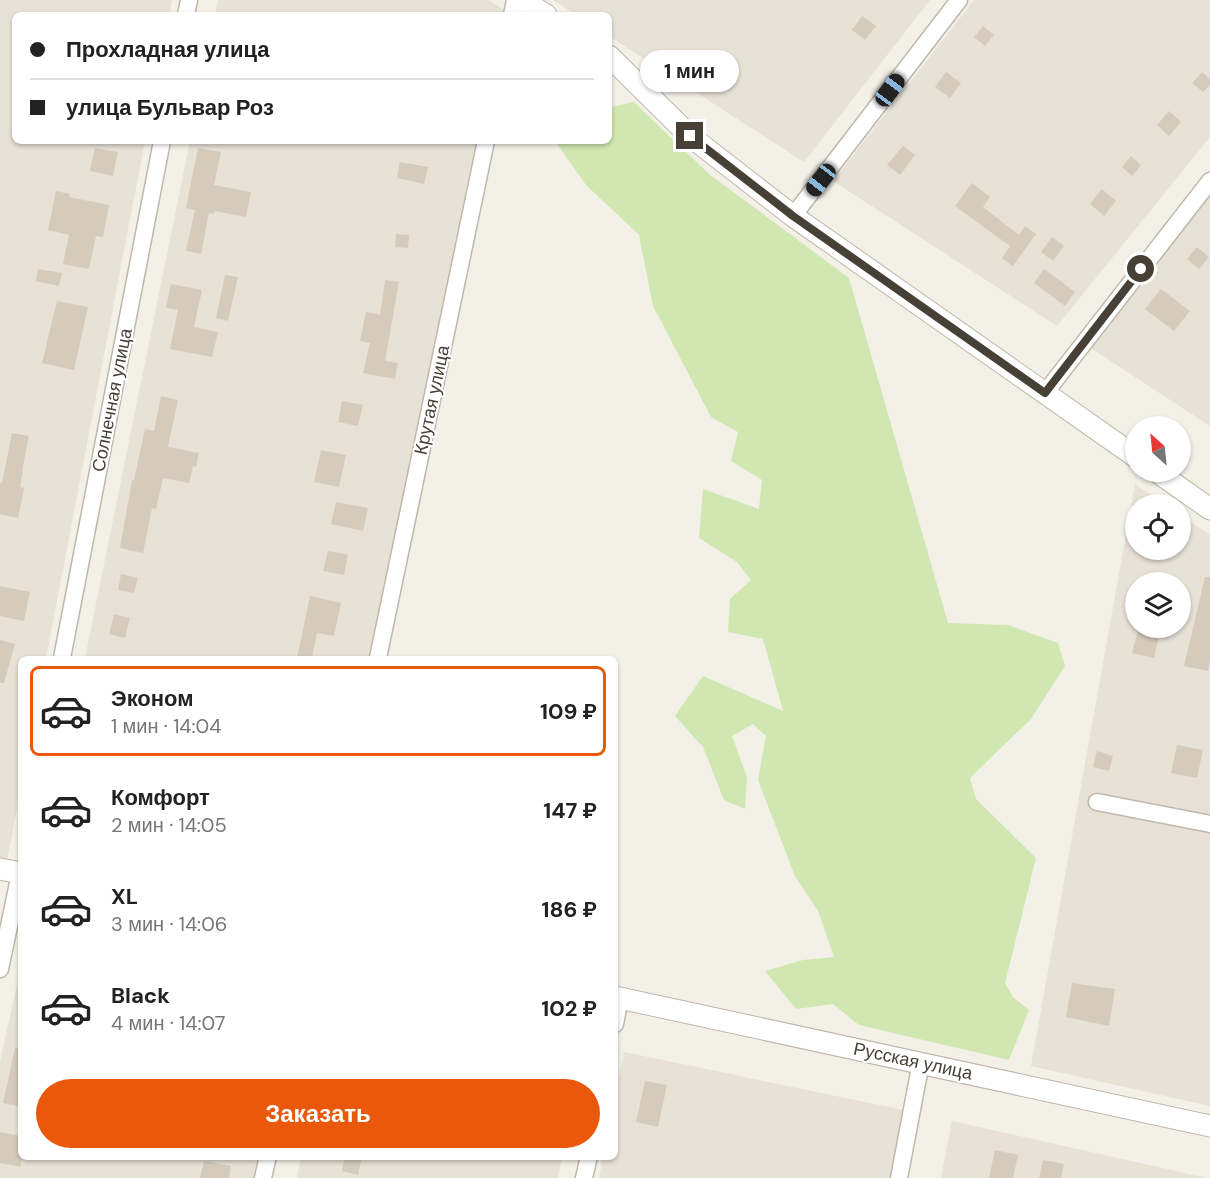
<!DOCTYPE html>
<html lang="ru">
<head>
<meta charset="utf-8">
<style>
  :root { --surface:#fff; --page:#f2f2f2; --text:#222; --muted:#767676; --line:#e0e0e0; --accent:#ea580c }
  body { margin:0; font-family:"DM Sans",sans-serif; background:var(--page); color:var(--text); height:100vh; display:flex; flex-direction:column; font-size:22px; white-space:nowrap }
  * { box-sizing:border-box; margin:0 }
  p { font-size:20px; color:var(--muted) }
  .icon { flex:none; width:33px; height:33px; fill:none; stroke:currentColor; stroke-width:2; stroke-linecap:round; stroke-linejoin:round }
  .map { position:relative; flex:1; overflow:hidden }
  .side { position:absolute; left:18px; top:656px; width:600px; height:504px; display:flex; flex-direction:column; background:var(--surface); border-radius:9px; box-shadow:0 2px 4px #0004 }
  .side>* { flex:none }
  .hud { position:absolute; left:12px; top:12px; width:600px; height:132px; border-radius:9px; box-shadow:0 2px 4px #0004; display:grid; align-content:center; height:132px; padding:0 18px; background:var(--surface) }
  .needle { width:39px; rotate:333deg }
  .controls { position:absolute; left:1125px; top:416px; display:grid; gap:12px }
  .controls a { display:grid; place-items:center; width:66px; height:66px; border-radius:50%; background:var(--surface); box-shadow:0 2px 4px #0004; font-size:30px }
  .end { position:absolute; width:27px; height:27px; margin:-14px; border:8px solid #474037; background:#fff; box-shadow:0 0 0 3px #fff }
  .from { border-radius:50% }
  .bubble { position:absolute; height:42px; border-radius:21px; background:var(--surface); box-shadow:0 2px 4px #0004; font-size:20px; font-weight:700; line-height:42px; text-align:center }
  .car { position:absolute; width:18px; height:36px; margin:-18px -9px; border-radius:8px; box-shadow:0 0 4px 2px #0007; background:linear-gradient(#222 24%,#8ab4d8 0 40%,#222 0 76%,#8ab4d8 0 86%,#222 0) }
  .hud b { display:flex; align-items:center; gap:21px; height:57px; font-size:22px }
  .hud b+b { border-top:2px solid var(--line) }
  .hud i { width:15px; height:15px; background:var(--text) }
  ul { padding:10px 0 0; list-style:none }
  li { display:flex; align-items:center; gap:18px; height:90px; margin:0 12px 9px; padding:0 6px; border:3px solid transparent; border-radius:9px }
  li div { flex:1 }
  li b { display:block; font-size:22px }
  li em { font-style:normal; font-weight:700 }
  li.current { border-color:var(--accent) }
  li>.icon { width:54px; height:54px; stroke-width:1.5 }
  .action { display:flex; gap:12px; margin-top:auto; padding:12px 18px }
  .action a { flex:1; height:69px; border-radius:36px; background:var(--accent); color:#fff; font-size:24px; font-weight:700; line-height:69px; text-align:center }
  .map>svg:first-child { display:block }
  .residential { fill:#e7e1d6; fill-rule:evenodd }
  .green { fill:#d0e7b1 }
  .building { fill:#d5cbbd }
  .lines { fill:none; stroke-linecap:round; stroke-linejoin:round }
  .minor-casing { stroke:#bfb7aa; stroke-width:19 }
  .tertiary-casing { stroke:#bfb7aa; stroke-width:23 }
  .minor { stroke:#fff; stroke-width:16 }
  .tertiary { stroke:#fff; stroke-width:21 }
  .route { stroke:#474037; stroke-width:8 }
  .labels { text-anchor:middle; stroke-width:4.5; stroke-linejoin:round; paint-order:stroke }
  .street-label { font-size:18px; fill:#474037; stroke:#fff }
</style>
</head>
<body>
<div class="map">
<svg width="1210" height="1178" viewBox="0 0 1210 1178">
  <rect width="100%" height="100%" fill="#f3f0e8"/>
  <path class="residential" d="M0,0h172l-3,15h-154v126h130l-99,517h-25v130l-14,73 -7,-2z
    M218,0h270l20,12 -1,3h-292z
    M553,0h377l-126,162 -195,-126v-21h-33z
    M974,0h236v137l-153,189 -224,-145z
    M190,141h290l-110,517h-285z
    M1210,192v234l-124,-81z
    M1135,484l29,20h-28v45h44l1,-34 29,20v571l-179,-40zM1136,582h44v45h-44z
    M21,966v190l245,1 -5,21h-261v-116z
    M624,1052l294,61 -12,65h-307l4,-21 12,-1v-59z
    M952,1121l255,57h-266z
    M301,1157h261l-4,21h-261z"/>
  <path class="green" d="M634,102l75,72 140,104 99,345 60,2 50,18 7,23 -34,53 -61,59 6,21 60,59 -31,125 8,14 16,13 -20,50 -150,-35 -26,-21 -37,5 -31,-38 38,-11 31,-3 -16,-46 -23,-35 -37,-96 8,-44 -13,-12 -21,12 15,41 -2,32 -21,-9 -21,-53 -28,-31 28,-40 80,35 -20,-72 -35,-7 2,-33 21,-19 -14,-18 -38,-24 4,-49 56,20 3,-29 -31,-19 7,-29 -27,-15 -58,-111 -14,-71 -53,-50 -31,-44h54v-37l3,3z"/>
  <path class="building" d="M862,16l14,10 -11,14 -13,-10z
    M983,26l11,9 -9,11 -11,-9z
    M946,72l15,11 -11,15 -15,-11z
    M1202,72l8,7v6l-7,7 -11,-9z
    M1169,111l12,11 -12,14 -12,-11z
    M903,146l12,9 -15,20 -13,-10z
    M95,148l23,4 -5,24 -23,-5z
    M198,148l23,4 -7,33 37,7 -5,25 -31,-6 -1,3 -5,-1 -8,41 -15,-3 9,-41 -9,-2z
    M1131,156l10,9 -9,11 -10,-9z
    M400,162l28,5 -4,17 -27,-6z
    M972,183l18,14 -7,10 36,28 6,-9 11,8 -23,32 -11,-8 8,-12 -55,-40z
    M1102,189l14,12 -12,15 -14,-12z
    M56,191l14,3 -1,3 40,8 -6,32 -7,-1 -7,33 -26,-5 6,-29 -21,-5z
    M396,234l13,1 -1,13 -13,-1z
    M1052,237l12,9 -11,15 -12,-9z
    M1197,247l12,10 -10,12 -12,-10z
    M38,269l24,4 -3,13 -23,-5z
    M1044,269l31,23 -10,14 -31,-23z
    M225,275l13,2 -10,44 -12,-3z
    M385,280l14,2 -14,79 13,2 -3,16 -32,-6 7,-30 -10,-2 6,-29 14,3z
    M171,284l31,6 -8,37 24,5 -6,25 -42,-8 8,-39 -12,-2z
    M1161,289l29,22 -16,20 -29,-22z
    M57,301l31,6 -14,63 -32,-7z
    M161,396l17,4 -10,47 31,6 -3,14 -3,-1 -4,17 -26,-5 -7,31 -4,-1 -9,45 -23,-5 12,-68h2l11,-51 9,2z
    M342,401l21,4 -5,21 -20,-4z
    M12,433l17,3 -7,35h1l-3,16 4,1 -6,30 -18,-4v-31h2z
    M321,450l25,5 -7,32 -25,-5z
    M336,502l32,6 -5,23 -32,-7z
    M328,551l20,4 -4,20 -21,-4z
    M121,574l17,4 -4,15 -16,-3z
    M1205,577h5v84l-2,10 -24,-5z
    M0,586l30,6 -6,29 -24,-5z
    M310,596l31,7 -7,33 -17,-3 -5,25h-15z
    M114,614l16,4 -5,20 -16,-4z
    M1139,627h22l-7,31 -22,-5z
    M0,640l15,4 -11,39h-4z
    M1177,745l26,5 -6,28 -26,-5z
    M1097,751l16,5 -4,15 -16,-4z
    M1072,983l43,6 -6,37 -43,-9z
    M15,1048h6v59l-18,-4z
    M645,1081l22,4 -9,42 -22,-5z
    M0,1132l21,4v31l-21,-4z
    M995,1150l23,5 -5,23h-24z
    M345,1156h17l-4,19 -16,-4z
    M1043,1160l21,4 -3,14h-22z
    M204,1161l27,5 -2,12h-29z"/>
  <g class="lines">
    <g class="minor-casing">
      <path id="minor" d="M186,15l3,-15
        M512,15l3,-15
        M793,216l166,-216
        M1045,393l165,-212
        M62,658l100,-517
        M378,658l108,-517
        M1097,802l113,22
        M0,969l21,-100
        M615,1024l5,-26
        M263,1178l5,-22
        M584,1178l5,-22
        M899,1178l22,-116"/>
    </g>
    <g class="tertiary-casing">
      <path id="tertiary" d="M522,0l24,15
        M609,56l81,80 103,80 343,241
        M1156,471l54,38
        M0,869l21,4
        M615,997l595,129"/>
    </g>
    <use href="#minor" class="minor"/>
    <use href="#tertiary" class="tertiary"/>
  </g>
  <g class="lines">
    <path class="route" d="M690,136l103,80 252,177 96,-124"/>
  </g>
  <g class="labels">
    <g class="street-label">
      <text transform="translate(112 400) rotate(-79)" y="6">Солнечная улица</text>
      <text transform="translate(432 400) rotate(-78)" y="6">Крутая улица</text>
      <text transform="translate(913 1061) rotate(12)" y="6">Русская улица</text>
    </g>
  </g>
</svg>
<div class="controls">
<a><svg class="needle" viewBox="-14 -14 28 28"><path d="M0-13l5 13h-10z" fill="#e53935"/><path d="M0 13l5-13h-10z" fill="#767676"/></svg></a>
<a><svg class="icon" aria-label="locate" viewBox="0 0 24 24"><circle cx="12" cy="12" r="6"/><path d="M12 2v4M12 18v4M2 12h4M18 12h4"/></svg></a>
<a><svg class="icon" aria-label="layers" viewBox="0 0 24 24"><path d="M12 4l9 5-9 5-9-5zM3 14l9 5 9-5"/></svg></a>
</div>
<i class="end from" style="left:1141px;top:269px"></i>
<i class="end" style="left:690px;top:136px"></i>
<div class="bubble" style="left:640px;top:50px;width:99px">1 мин</div>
<i class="car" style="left:890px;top:90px;rotate:37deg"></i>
<i class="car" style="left:821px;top:180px;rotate:218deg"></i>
<div class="hud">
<b><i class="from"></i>Прохладная улица</b>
<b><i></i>улица Бульвар Роз</b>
</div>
<section class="side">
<ul>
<li class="current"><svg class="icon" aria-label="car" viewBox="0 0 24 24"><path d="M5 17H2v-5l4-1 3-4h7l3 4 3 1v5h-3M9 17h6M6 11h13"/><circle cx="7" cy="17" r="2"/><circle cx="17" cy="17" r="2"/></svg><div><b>Эконом</b><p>1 мин · 14:04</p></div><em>109 ₽</em></li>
<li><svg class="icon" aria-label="car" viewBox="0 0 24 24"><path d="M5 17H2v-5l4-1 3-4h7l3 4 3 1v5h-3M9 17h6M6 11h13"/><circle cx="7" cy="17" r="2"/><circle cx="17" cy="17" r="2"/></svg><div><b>Комфорт</b><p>2 мин · 14:05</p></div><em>147 ₽</em></li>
<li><svg class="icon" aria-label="car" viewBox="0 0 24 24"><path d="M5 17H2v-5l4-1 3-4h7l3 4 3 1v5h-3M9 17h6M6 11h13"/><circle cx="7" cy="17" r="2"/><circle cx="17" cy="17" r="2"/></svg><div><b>XL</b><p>3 мин · 14:06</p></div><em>186 ₽</em></li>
<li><svg class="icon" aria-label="car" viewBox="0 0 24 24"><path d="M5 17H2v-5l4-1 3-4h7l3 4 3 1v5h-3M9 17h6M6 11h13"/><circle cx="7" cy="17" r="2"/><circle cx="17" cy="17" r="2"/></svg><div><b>Black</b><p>4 мин · 14:07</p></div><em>102 ₽</em></li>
</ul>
<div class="action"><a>Заказать</a></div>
</section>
</div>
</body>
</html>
